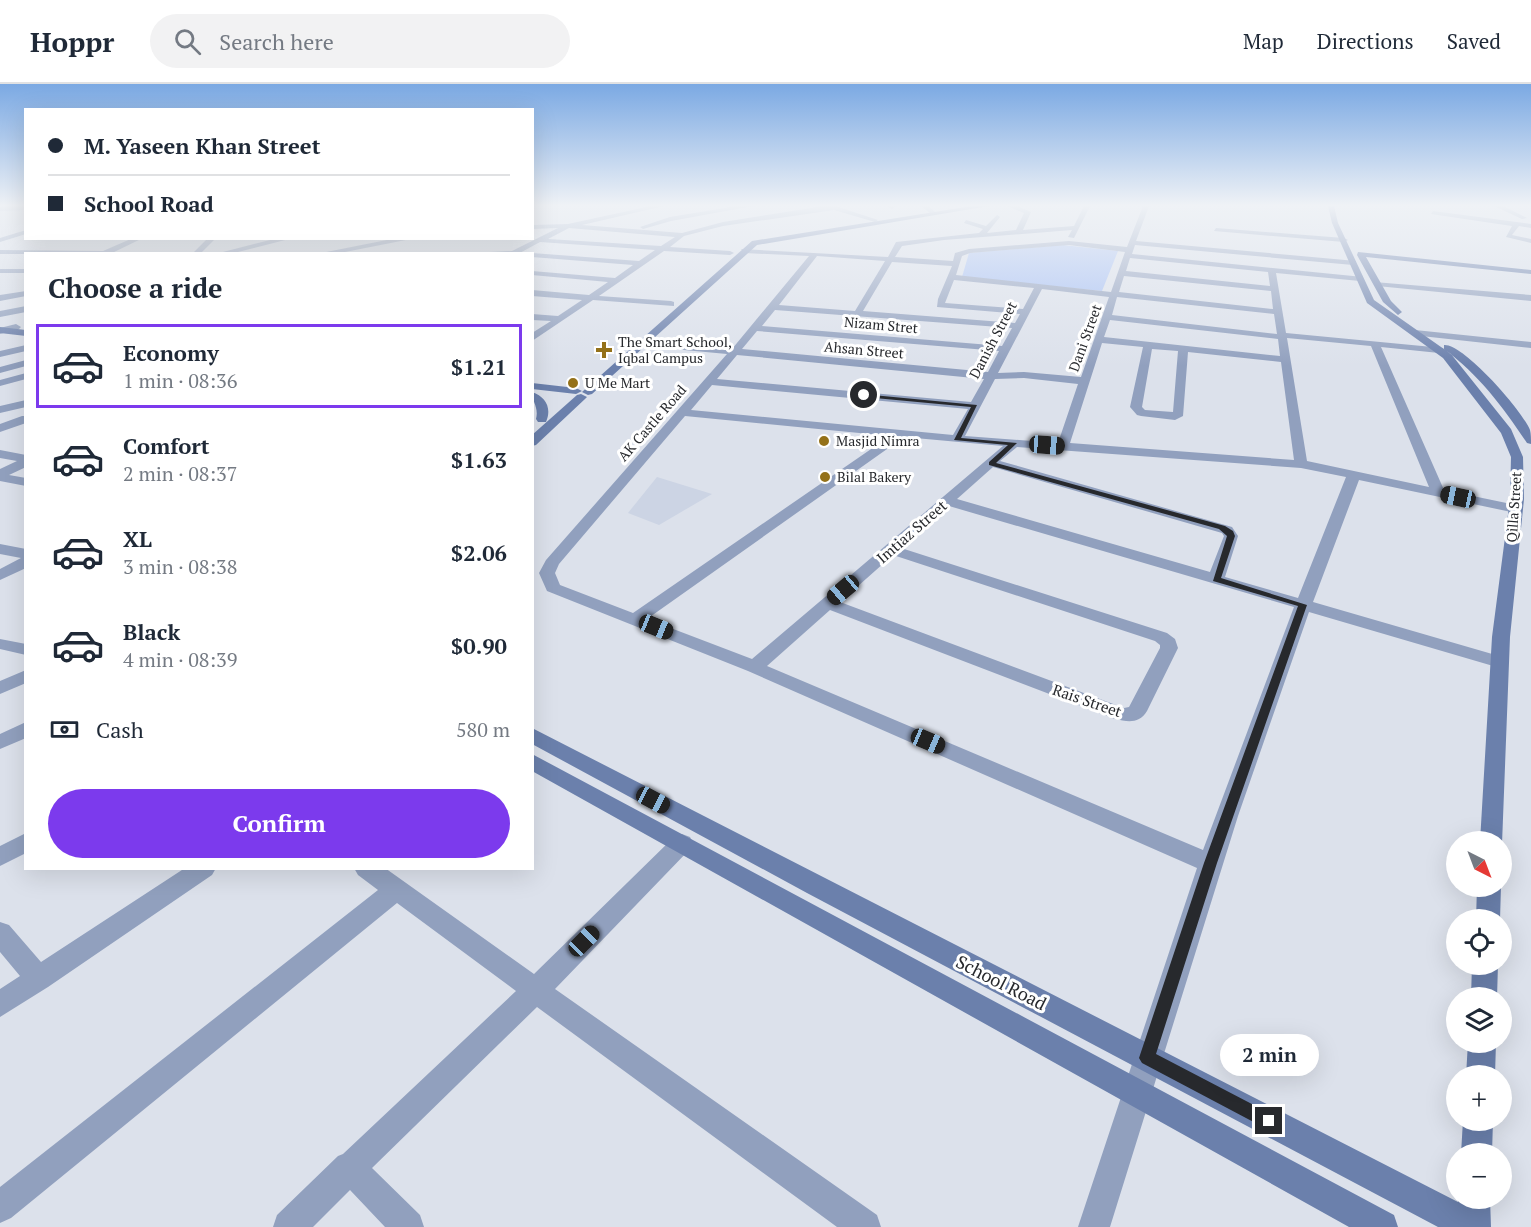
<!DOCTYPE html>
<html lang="en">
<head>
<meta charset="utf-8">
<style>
  :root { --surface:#fff; --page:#f2f2f3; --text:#1f2937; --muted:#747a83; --line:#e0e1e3; --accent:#7c3aed }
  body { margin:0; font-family:"PT Serif",serif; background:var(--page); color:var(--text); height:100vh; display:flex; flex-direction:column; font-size:22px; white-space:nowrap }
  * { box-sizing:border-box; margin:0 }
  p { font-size:20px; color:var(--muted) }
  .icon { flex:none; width:33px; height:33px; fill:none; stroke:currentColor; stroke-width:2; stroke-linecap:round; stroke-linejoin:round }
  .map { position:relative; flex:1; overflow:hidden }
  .details { position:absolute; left:24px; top:168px; width:510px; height:618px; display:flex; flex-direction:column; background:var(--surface); border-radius:0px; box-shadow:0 6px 24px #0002 }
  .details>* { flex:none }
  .hud { position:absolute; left:24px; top:24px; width:510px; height:132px; border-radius:0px; box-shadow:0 6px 24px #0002; display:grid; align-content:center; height:132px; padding:0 24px; background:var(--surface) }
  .needle { width:39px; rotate:138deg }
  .buttons { position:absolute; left:1446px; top:747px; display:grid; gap:12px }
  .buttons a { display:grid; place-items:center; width:66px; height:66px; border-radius:50%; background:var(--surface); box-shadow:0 6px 24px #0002; font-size:30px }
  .end { position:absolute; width:27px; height:27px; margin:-14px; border:8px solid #27292d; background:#fff; box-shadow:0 0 0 3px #fff }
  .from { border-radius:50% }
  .bubble { position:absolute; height:42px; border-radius:21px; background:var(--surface); box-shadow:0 6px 24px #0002; font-size:20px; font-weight:800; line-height:42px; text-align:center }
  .car { position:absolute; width:18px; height:36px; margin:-18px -9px; border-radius:8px; box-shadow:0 0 4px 2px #0007; background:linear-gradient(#222 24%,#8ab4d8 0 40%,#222 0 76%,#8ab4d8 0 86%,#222 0) }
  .hud b { display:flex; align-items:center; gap:21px; height:57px; font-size:22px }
  .hud b+b { border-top:2px solid var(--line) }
  .hud i { width:15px; height:15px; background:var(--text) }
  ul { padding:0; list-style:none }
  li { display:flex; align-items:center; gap:18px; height:84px; margin:0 12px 9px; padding:0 12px; border:3px solid transparent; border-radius:0px }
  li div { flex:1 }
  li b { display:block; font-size:22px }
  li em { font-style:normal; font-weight:800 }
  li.active { border-color:var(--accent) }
  li>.icon { width:54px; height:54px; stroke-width:1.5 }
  h2 { padding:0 24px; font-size:27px; line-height:72px }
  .pay { display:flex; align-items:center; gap:15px; height:66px; padding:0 24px; font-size:22px }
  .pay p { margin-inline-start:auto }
  .action { display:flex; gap:12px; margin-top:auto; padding:12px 24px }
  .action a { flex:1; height:69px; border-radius:36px; background:var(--accent); color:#fff; font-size:24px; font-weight:800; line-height:69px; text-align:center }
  header { display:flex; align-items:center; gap:36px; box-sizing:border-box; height:84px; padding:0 30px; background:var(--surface); border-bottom:2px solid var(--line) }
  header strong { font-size:28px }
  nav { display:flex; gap:33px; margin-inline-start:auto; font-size:21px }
  .search { width:420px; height:54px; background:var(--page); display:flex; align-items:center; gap:15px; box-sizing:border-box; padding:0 21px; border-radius:33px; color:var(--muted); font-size:22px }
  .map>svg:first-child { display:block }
  .built { fill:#ccd4e4 }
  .green { fill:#a5bff5 }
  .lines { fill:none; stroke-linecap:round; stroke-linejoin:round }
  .street { fill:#91a0be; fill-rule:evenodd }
  .secondary { fill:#6b80ac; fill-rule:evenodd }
  .route { fill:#27292d }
  .poi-dot { fill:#947119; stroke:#fff; stroke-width:2 }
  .labels { text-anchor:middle; stroke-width:6; stroke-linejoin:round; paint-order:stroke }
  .far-street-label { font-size:14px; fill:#27292d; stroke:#fff }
  .far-poi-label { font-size:14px; fill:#27292d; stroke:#fff; text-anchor:start }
  .street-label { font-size:15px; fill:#27292d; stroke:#fff }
  .near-street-label { font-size:18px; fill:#27292d; stroke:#fff }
</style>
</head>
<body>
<header>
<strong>Hoppr</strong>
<div class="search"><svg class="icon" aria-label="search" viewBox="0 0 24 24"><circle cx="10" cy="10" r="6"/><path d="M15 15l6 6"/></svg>Search here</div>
<nav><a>Map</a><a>Directions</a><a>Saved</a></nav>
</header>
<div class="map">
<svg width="1531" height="1143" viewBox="0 0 1531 1143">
  <rect width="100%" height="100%" fill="#dce1eb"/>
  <path class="built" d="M657,393l55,17 -53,31 -31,-12z"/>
  <path class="green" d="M1063,161l55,6 -16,40 -140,-14 7,-24z"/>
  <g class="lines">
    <path class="street" d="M26,122v4l-26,1v-4z
      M651,122h13l-82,19 100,8 41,-11 101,-16h11l43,14 -3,2 -41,-12 -111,16 -39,10 -14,11 60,4 4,2 -4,2 -66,-4 -65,45 72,5 3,1v4l-81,-6 -61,41v-8l19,-12 -19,-1v-6l26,2 24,-16 -50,-4v-6l57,5 19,-13 -76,-7v-4l83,7 18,-13 -101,-8v-3l-3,-1h3l107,8 16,-11 -115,-8 -22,12h-71l65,-3 46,-23 -26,1v-4l36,-1zM569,144l106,9 -14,9 -113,-7z
      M737,122h16l-82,15 -28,8 -3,-2 30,-10z
      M888,122h7v1l-3,2z
      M921,122h7l7,6 -5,1z
      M1007,122h10l14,6 -8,18 51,-4 10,-20h6l-16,32 -6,-1 4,-7 -128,10 -42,6 -7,11 58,4 2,-8 14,-4 100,-8 58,6 16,-41h6l-13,35 220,20v4h-3l-218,-20 -3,9 231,23v4h-3l-84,-8 10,60 157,15 1,2 -5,3 -58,-6 63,143 72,15 7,4 -7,4 -157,-33 -46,122 193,56 3,4 -3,4 -6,2 -191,-56 -71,204 -128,411h-32l119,-359 -449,-197 -201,-80 -8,-18 7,-13 181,-206 -86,-8 -3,-1v-4l94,8 77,-93 -65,-3 -3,-4 147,8 8,-15 83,-9 4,-4 -19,-6 2,-3 20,6 11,-11 3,2 -13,16 29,-3 8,-17zM1069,161l56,7 -14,40 -155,-17 6,-19 8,-3zM817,172l68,5 -30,50 -76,-6zM1130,174l138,14 2,14 -144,-15zM892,178l60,4 -14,33 -1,8 83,7 -5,9 -152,-12zM1124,192l147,15 2,18 -154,-17zM954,196l80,8 -11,21 -78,-6zM1042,205l67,8 -28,80 -57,-5 -26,1zM1117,213l157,17 3,20 -165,-19zM775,226l237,18 -10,18 -240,-20zM1110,236l168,19 2,17 -176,-19zM757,247l242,20 -11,21 -246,-23zM1287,254l84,8 58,141 -122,-26zM1102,259l41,4 -13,60 7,8 4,1 34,4 8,-4 5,-64 93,10 13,98 -224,-17zM1152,265l26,2 -5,61 -28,-2 -3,-3zM737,271l247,24 -13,23 -254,-23zM1024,294l54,6 -20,59 -93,-7 30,-57zM712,301l256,24 -15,26 -262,-25zM685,332l205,20 -257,177 -73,-28 -5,-12 4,-9zM904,353l99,9 -251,213 -105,-40zM1017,363l284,21 45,9 -48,121 -73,-21 13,-41 -6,-9 -232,-66zM993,383l229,66 2,3 -14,36 -253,-73zM949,422l345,101 -91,243 -436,-184 63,-56 285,109c13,3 24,5 32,-8l31,-63 -3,-9 -8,-6 -266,-85zM893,471l262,86 5,4v3l-31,59 -5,1 -284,-106z
      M1494,122h9l24,12 -5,1z
      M1433,127l98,13v4l-12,-2 -7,9 19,4v4l-25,-6 6,-11 -81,-12z
      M1216,144l128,10 4,2 -4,2 -130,-11z
      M26,146v4l-26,8v-4z
      M133,154h10l-33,16h-110v-4l103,1z
      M208,154h8l-16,16h-8z
      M278,154h15l-63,16h-15z
      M397,154h19l-81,16h-19z
      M0,185h26v4h-26z
      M1374,198l157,13v6l-154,-15h-3z
      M26,207v5l-26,5v-6z
      M26,222v6l-26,5v-6z
      M16,240l5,3 -2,2 -19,5v-6z
      M1415,246l116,12v6l-119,-13 -2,-2z
      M26,261v6l-26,6v-6z
      M26,276v6l-26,7v-6z
      M26,289v6l-26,7v-6z
      M26,316v7l-26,6v-7z
      M22,332h4v7l-26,9v-8z
      M0,366l26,5v12l-17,8 17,3v8l-26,-5v-12l17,-8 -17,-3z
      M0,460l26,5v19l-26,12v-11l21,-11 -21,-4z
      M0,555l26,5v11l-26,-6z
      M26,586v13l-26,11v-13z
      M26,638v16l-26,11v-15z
      M26,749v20l-26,13v-20z
      M682,750l8,3 3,6 -3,6 -135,140 322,226 4,12h-44l-300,-220 -165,161 48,47 4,12h-39l-35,-37 -37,37h-40l4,-12 61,-59 5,-2 173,-163 -119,-88 -386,315 -11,5v-36l378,-297 -20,-15 -4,-7h31l149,106 140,-137z
      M185,784h31l-4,7 -164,112 -48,30v-28l20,-13 -20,-24v-30l9,3 32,37z"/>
    <path class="secondary" d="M972,122h17l-232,39 -165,149 -4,1 -6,-3 170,-151z
      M1328,122h6l4,17 36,77 77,54 60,75 12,28 1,42 -14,138 -8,207v-2h-22l12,-205 18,-138 1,-42 -10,-24 -58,-75 -76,-55 -35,-80z
      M1358,168l173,18v4l-165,-17 25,44 11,11 -4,3 -15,-13 -26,-47z
      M0,243l26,3v6l-26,-3z
      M1444,261c19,-2 79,66 86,85 1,4 1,9 1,14l-4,-1c-24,-36 -48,-68 -83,-94z
      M532,299l44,5 6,3 -6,3 -44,-5z
      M532,308c14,5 20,16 14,30h-8l-2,-3c3,-12 -4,-17 -4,-27z
      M581,310l6,3 -2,2 -49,46 -4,1v-11l45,-40z
      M532,644l926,474v-4h32l1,29h-53l-631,-334 -275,-149z
      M532,670l862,461 4,12h-49l-817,-456z
      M1477,802h24l-1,34h-24z
      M1472,880h26l-1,34h-26z
      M1468,958h28l-1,34h-29z
      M1463,1036h30l-1,34h-31z"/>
  </g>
  <linearGradient id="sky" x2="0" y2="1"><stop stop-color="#7ba9e3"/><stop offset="0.43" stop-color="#eff2f6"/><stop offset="1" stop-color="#eff2f6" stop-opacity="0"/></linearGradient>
  <rect width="1531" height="282" fill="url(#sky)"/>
  <path class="route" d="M862,310l115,11 -16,33 56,5 -21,20 229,63 8,5 2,5 -14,42 86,27 -90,258 -61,191 119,62 2,5 -2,6 -6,3 -6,-3 -121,-64 -3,-5 65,-195 94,-257 -85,-25 14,-45 -8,-7 -230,-64v-3l19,-17 -54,-5 17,-33 -107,-10z"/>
  <g class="poi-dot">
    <path d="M601 257h6v6h6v6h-6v6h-6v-6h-6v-6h6z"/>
    <circle cx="573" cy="299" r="6"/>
    <circle cx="824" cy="357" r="6"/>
    <circle cx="825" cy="393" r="6"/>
  </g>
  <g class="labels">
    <g class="far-street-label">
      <text transform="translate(881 241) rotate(5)" y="5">Nizam Stret</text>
      <text transform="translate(1085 254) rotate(-70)" y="5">Dani Street</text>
      <text transform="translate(993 256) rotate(-62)" y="5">Danish Street</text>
      <text transform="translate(864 266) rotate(5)" y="5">Ahsan Street</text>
      <text transform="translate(652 339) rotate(-49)" y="5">AK Castle Road</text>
      <text transform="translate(1514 423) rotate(-86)" y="5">Qilla Street</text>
    </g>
    <g class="far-poi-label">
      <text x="618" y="263">The Smart School,<tspan x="618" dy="16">Iqbal Campus</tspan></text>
      <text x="585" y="304">U Me Mart</text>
      <text x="836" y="362">Masjid Nimra</text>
      <text x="837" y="398">Bilal Bakery</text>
    </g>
    <g class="street-label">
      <text transform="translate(912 448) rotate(-41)" y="5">Imtiaz Street</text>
      <text transform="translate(1087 617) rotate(19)" y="5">Rais Street</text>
    </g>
    <g class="near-street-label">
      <text transform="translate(1001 899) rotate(27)" y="6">School Road</text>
    </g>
  </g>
</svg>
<div class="buttons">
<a><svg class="needle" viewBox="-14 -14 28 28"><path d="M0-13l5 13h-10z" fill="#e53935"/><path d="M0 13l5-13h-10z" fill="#747a83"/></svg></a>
<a><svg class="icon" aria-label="locate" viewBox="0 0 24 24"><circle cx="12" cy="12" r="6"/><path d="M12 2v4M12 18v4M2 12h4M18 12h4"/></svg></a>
<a><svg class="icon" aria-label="layers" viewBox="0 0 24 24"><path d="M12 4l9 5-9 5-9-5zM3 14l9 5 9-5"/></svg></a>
<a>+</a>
<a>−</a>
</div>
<i class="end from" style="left:864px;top:311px"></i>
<i class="end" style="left:1269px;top:1037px"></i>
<div class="bubble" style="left:1220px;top:950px;width:99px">2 min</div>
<i class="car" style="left:1047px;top:361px;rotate:94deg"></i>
<i class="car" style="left:1458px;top:413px;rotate:282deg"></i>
<i class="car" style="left:843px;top:506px;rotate:230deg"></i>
<i class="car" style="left:656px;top:543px;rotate:112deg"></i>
<i class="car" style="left:928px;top:657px;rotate:113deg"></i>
<i class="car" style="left:653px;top:716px;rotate:118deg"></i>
<i class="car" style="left:584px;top:857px;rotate:45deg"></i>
<div class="hud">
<b><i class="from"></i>M. Yaseen Khan Street</b>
<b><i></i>School Road</b>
</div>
<section class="details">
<h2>Choose a ride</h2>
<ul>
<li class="active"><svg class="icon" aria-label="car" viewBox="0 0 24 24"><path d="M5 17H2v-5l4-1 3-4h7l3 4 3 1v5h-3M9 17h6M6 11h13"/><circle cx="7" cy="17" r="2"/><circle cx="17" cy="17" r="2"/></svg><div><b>Economy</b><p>1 min · 08:36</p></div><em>$1.21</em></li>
<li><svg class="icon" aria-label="car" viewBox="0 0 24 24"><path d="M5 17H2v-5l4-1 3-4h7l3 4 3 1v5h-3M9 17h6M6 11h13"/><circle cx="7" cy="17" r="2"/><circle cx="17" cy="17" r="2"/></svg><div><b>Comfort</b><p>2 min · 08:37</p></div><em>$1.63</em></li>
<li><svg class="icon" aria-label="car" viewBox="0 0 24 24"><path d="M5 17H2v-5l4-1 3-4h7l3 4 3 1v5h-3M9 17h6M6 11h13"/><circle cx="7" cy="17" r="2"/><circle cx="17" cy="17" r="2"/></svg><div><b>XL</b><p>3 min · 08:38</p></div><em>$2.06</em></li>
<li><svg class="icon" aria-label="car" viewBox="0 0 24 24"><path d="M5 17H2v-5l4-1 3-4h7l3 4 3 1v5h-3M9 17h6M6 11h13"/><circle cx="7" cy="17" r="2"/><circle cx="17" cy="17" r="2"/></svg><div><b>Black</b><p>4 min · 08:39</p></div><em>$0.90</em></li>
</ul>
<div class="pay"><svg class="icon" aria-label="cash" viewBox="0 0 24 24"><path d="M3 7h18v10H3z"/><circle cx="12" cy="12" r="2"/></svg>Cash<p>580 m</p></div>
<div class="action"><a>Confirm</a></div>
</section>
</div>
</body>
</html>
